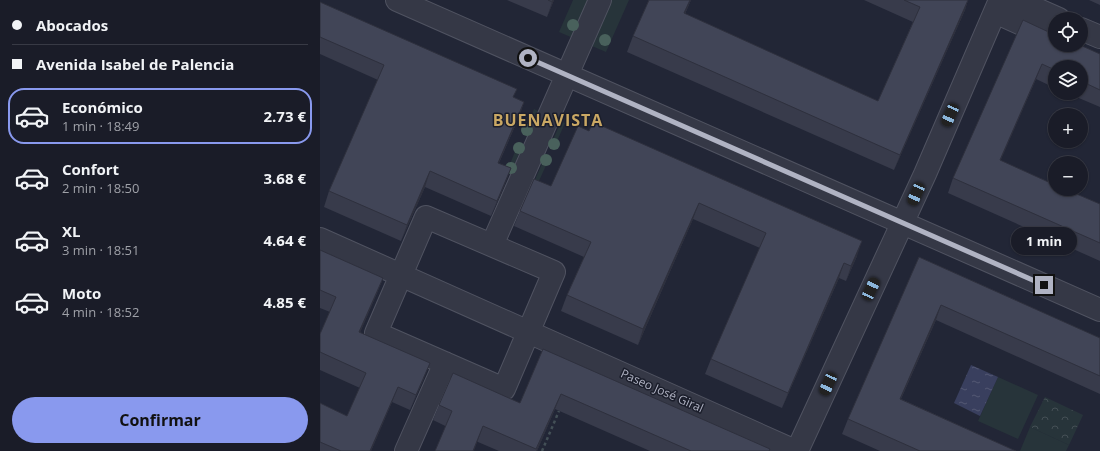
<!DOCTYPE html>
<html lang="es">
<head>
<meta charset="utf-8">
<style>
  :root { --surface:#1a1c28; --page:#232530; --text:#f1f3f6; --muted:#9fa1a8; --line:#383a45; --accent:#8999ee }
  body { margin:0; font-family:"Open Sans",sans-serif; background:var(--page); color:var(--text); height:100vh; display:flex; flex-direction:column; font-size:15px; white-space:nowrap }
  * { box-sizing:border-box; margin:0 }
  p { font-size:13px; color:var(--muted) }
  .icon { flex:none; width:22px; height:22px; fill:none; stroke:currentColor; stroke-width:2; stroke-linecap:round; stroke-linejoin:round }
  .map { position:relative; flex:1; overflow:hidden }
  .sheet { display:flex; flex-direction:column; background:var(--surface); width:320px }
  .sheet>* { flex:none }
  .banner { display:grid; align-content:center; height:88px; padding:0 12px; background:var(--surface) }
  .buttons { position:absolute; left:728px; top:12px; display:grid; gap:8px }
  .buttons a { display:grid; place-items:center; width:40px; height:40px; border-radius:50%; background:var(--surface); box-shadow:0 1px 3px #0004,0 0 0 1px var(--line); font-size:20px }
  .end { position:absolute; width:18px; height:18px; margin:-9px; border:5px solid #b0b3c3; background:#111; box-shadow:0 0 0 2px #111 }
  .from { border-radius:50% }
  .bubble { position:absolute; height:28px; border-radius:14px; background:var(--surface); box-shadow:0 1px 3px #0004,0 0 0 1px var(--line); font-size:13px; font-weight:700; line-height:28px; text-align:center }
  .car { position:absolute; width:12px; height:24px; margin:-12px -6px; border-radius:5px; box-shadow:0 0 3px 1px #0007; background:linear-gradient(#222 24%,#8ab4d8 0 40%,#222 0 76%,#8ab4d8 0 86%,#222 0) }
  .banner b { display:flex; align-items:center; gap:14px; height:38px; font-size:15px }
  .banner b+b { border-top:1px solid var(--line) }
  .banner i { width:10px; height:10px; background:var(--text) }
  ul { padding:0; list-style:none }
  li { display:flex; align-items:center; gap:12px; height:56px; margin:0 8px 6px; padding:0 4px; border:2px solid transparent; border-radius:16px }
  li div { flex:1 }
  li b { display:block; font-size:15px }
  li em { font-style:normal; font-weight:700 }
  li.active { border-color:var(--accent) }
  li>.icon { width:36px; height:36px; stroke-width:1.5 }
  .cta { display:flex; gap:8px; margin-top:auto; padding:8px 12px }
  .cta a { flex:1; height:46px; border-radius:24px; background:var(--accent); color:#111; font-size:16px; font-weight:700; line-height:46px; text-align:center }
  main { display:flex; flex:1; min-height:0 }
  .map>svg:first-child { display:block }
  .park { fill:url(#park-crowns) }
  .garden { fill:#27343a }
  .water { fill:url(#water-ripples) }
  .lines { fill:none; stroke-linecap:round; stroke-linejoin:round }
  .minor-casing { stroke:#505361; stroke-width:24 }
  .path { stroke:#434f56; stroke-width:2.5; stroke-dasharray:3 3; stroke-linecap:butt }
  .minor { stroke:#353846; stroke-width:22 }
  .tree { fill:#49615c }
  .wall { fill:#383b4b }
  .shaded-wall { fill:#2e303d }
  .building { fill:#414557; stroke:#2e303d }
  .route { stroke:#b0b3c3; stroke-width:5 }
  .labels { text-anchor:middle; stroke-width:3; stroke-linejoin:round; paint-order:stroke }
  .street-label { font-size:12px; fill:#b0b3c3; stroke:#1b1e2b }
  .district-label { font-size:16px; font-weight:bold; letter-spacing:1px; fill:#caa864; stroke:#1b1e2b }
</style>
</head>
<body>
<main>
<section class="sheet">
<div class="banner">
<b><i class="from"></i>Abocados</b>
<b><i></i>Avenida Isabel de Palencia</b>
</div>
<ul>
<li class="active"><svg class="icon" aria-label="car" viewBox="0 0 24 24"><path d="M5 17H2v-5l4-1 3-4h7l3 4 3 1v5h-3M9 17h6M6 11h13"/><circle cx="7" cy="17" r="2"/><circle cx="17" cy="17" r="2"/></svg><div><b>Económico</b><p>1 min · 18:49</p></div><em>2.73 €</em></li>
<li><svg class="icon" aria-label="car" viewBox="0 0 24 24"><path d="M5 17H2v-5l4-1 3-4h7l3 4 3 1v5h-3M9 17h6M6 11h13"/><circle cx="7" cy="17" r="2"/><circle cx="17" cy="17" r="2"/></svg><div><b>Confort</b><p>2 min · 18:50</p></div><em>3.68 €</em></li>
<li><svg class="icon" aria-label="car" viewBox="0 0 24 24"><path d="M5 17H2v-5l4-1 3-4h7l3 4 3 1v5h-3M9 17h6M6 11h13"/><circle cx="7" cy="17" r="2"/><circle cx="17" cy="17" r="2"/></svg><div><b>XL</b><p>3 min · 18:51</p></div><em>4.64 €</em></li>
<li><svg class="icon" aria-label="car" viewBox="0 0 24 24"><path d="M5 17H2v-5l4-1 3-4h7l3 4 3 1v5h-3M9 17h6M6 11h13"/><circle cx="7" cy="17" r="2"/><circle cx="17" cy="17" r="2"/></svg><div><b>Moto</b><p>4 min · 18:52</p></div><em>4.85 €</em></li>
</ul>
<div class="cta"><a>Confirmar</a></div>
</section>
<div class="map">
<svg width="780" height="451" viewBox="0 0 780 451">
  <defs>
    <pattern id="park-crowns" width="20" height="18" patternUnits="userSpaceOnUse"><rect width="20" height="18" fill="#27343a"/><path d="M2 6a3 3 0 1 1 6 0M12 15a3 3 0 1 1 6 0" fill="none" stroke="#444f55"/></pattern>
    <pattern id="water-ripples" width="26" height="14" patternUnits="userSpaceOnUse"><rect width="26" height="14" fill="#393f5e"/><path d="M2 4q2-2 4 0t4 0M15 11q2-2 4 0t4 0" fill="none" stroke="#535873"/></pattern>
  </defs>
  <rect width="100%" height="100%" fill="#222636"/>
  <path class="park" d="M725,397l38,18 -14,30 -39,-18z"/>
  <path class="garden" d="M253,0h56l-23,52 -47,-20z
    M214,109l4,2 -11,24 -4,-1z
    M241,122l4,1 -11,25 -4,-2z
    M198,144l4,2 -10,25 -4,-2z
    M225,157l4,2 -11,24 -4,-1z
    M678,377l40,18 -20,44 -40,-18z
    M710,427l39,18 -3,6h-46z"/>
  <path class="water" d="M651,365l27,12 -18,39 -26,-13z"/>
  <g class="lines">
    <g class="minor-casing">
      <path id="minor" d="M77,0l703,310
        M696,0l43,19
        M675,12l60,27
        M761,29l19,8
        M106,217l128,55 -50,117 -128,-56z
        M0,239l475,212
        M172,245l108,-245
        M86,451l39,-88
        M477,451l128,-277 75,-174"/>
    </g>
    <path class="path" d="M222,451l17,-40"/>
    <use href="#minor" class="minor"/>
  </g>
  <g class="tree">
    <circle cx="253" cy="25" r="6"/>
    <circle cx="285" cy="40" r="6"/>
    <circle cx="207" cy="130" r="6"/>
    <circle cx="234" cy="144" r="6"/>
    <circle cx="199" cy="148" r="6"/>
    <circle cx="226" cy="160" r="6"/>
    <circle cx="191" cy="168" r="6"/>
  </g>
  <path class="wall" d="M187,0h47l-7,17z
    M329,0h42l-6,14 193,87 35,-79 -49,-22h104l-3,10 -71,160 -267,-118 6,-16z
    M769,0h11v5z
    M0,2l204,100 -5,15 -20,46 6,21 -14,32 -66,-29 -24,54 -77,-34 5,-16 49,-111 -58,-26z
    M735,35l45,19v53l-33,-14h14v-26h-26v21l-19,-9 -36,82 100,43v57l-152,-68 5,-15z
    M269,131l268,125 -11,25 -7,-3 -57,130 -77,-34 6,-15 49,-111 -67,-29 -55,126 -77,-34 6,-16 17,-38 -70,-31 6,-15 31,-25z
    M0,250l63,28 -6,15 -17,39 64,46 -14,32 -18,-8 -21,49h-51v-48l27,13 13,-28 -40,-18v-36l10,-22 -10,-4z
    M599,257l181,81v56l-164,-74 -35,79 115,52h-136l-38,-17 6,-15z
    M223,349l226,102h-119l-95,-42 -18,42h-38l-21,-9 -45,-22 6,-15 81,-2z"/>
  <path class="shaded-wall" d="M233,0h1l-7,17 5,-15z
    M370,0h1l-13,29 6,-16z
    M648,0l-3,10 -71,160 6,-15z
    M722,64l-6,15 -42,97 6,-16z
    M204,102l-5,15 -27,61 6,-15z
    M191,168l-6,16 -14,32 6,-15z
    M110,171l-5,16 -24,54 6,-16z
    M379,203l-6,16 -55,126 5,-16z
    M542,241l-5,15 -11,25 5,-15z
    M524,263l-5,15 -57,130 6,-15z
    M63,278l-6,15 -23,54 5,-15z
    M621,305l-5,15 -42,94 6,-15z
    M110,363l-6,15 -14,32 6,-15z
    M78,387l-6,15 -21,49h-1z
    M241,394l-6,15 -18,42h-1z
    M163,426l-9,25h-1z"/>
  <path class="building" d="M228,0h5l-1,2z
    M329,0h41l-6,13 194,88 42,-94 -16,-7h64l-68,155 -267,-119z
    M0,2l197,87 -4,8 11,5 -26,61 13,5 -14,33 -67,-30 -23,54 -78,-34 55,-126 -64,-28z
    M703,20l32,15v10h25l20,9v36l-19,-9v-14h-26v3l-13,-6 -42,96 55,25v4h10l35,15v39l-147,-65z
    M273,122l269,119 -11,25 -7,-3 -56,130 -77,-34 55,-126 -67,-30 -56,126 -76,-34 24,-53 -71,-31 14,-32 17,7 27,-60 11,5z
    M0,250l63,28 -24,54 71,31 -14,32 -18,-8 -28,64h-29l-21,-9v-39l27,13 19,-43 -46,-21v-18l16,-37 -16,-7z
    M599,257l181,81v38l-159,-71 -41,94 116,52h-96l-72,-32z
    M223,349l227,100 -1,2h-78l-130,-57 -25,55 -53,-23 -10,25h-38l17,-40 -13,-6 14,-32 67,30z"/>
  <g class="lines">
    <path class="route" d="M208,58l516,227"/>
  </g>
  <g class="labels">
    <g class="street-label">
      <text transform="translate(342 391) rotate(24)" y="4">Paseo José Giral</text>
    </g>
    <g class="district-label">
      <text x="228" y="126">BUENAVISTA</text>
    </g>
  </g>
</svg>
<div class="buttons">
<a><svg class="icon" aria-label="locate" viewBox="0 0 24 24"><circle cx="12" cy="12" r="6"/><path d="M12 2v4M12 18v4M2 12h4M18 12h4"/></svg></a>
<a><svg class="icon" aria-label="layers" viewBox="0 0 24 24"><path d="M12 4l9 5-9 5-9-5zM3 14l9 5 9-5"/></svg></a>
<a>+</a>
<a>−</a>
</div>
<i class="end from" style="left:208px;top:58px"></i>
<i class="end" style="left:724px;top:285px"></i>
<div class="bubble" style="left:691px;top:227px;width:66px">1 min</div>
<i class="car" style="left:630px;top:115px;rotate:204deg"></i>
<i class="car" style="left:596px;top:194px;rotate:204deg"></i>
<i class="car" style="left:551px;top:289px;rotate:25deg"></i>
<i class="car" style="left:508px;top:384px;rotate:205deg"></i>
</div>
</main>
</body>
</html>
